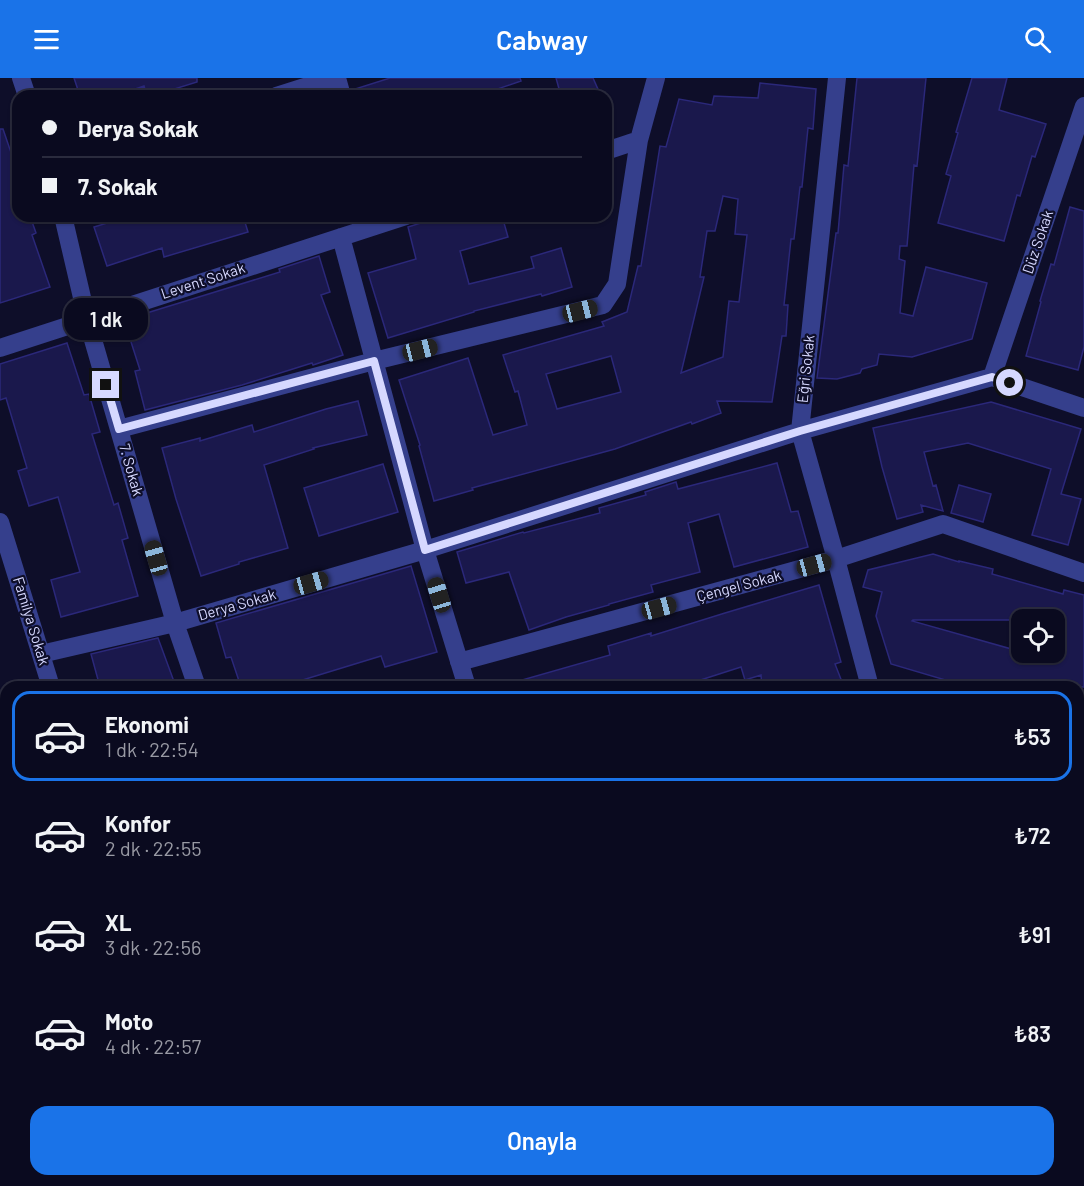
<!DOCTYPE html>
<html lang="tr">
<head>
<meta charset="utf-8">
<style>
  :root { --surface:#0a0a1f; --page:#18182c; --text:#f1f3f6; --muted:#999aa4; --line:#2a2b3d; --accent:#1a73e8 }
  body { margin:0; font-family:Barlow,sans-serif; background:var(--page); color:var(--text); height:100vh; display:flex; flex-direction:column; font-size:22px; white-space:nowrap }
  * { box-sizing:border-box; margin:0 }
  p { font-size:20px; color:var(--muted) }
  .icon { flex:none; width:33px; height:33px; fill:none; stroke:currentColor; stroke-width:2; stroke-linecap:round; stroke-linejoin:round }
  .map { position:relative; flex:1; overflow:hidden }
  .drawer { position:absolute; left:0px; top:603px; width:1084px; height:506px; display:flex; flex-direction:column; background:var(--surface); border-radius:18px 18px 0 0; box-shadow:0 2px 4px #0004,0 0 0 2px var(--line) }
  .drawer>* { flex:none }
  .banner { position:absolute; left:12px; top:12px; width:600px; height:132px; border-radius:18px; box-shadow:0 2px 4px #0004,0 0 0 2px var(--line); display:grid; align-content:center; height:132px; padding:0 30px; background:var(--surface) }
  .tools { position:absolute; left:1011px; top:531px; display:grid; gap:12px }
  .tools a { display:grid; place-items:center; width:54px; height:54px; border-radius:12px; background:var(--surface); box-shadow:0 2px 4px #0004,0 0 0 2px var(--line); font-size:30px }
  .end { position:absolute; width:27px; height:27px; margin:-14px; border:8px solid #d6d8ff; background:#111; box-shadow:0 0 0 3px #111 }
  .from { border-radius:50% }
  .bubble { position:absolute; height:42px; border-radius:18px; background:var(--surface); box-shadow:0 2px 4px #0004,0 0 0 2px var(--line); font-size:20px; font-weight:600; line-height:42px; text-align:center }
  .car { position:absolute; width:18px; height:36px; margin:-18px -9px; border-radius:8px; box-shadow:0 0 4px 2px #0007; background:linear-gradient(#222 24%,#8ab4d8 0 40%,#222 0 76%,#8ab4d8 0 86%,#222 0) }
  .banner b { display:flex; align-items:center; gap:21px; height:57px; font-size:22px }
  .banner b+b { border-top:2px solid var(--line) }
  .banner i { width:15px; height:15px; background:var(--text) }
  ul { padding:10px 0 0; list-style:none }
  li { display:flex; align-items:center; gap:18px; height:90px; margin:0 12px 9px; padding:0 18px; border:3px solid transparent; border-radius:18px }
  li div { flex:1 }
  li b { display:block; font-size:22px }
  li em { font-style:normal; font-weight:600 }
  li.current { border-color:var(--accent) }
  li>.icon { width:54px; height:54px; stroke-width:1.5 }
  .primary-button { display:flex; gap:12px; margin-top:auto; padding:12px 30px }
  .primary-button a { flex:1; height:69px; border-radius:18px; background:var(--accent); color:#fff; font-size:24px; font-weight:600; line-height:69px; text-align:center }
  header { display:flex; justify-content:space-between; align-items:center; height:78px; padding:0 30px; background:var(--accent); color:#fff; font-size:27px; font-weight:600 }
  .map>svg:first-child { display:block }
  .building { fill:#1a184c; stroke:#2b287a; stroke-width:1.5; fill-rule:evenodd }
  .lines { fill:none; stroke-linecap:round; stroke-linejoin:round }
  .minor { stroke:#353f8c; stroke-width:18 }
  .route { stroke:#d6d8ff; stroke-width:8 }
  .labels { text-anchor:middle; stroke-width:4.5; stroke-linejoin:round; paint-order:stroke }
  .street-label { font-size:15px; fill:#d6d8ff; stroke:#0e0e29 }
</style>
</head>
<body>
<header><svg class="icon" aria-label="menu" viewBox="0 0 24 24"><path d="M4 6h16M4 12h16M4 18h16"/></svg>Cabway<svg class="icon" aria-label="search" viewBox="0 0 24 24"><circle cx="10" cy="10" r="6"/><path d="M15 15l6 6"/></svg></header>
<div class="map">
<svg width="1084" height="1108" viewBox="0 0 1084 1108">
  <rect width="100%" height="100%" fill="#0e0e29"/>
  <path class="building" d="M74,0h123v4l-45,14h-5l-3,-10 -29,10h-35z
    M390,0h130l1,3 -44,15h-124l-1,-6z
    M556,0h37l8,18h-40z
    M857,0h69l-9,88 -3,-1 -7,81h-7l-1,13 6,2 -5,52 13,3 13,-49 61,16 -15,56 -60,18 -33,-3 -2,11 -15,4 -2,4 -23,6 -20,-1 19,-145h2l6,-68 4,1z
    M972,0h35l-8,32 47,14 -11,33 -3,-1 -12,40 -3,-1 -13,46 -66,-18 13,-47 -5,-2 12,-41 -2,-1z
    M760,5l56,6 -3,40 -5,-1 -6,59h-2l-6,52h-3l-7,66h4l-2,31h-4l-10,66 -55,-1 4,12 -29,11 -1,-2 -76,27 -143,39 1,2 -39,11 -15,-55 1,-1 -21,-65 69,-22 25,77 34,-10 -9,-34 -3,1 -12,-37 101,-29 -2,-4 25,-10 11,-46h3l19,-120 6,1 13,-48 33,6 2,-9 44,2zM723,118l15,3 -3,35 12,1 -8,67 -10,-1 -6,56 -42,16 23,-96h-4l7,-46h8zM611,278l10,36 -64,17 -11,-35z
    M0,51h3l15,44v43h12l6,17 -4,2 18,52 -50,16z
    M1070,129l14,4v136l-6,23 -52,-14 15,-54 -1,-1 11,-37 3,1z
    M130,138h113l5,16 -84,25 -2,-9 -55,18 -13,-39z
    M443,138h59l6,21 -48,14 9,33 65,-16 -3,-11 30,-9 11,39 -30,9 -1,-2 -67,17v1l-86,26 -20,-65 48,-14 -8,-32z
    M319,178l11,36 -9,3 22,60 -30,10 -1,-2 -70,22 -97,25 -10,-39 5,-1 -16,-50 156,-48 -1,-3z
    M67,265l17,52 5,-1 11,38 -8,2 22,71 4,-2 10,35 -6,2 16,56 -77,21 -10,-37 29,-8 -22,-75 -29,9 -11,-35 9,-3 -21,-70 -6,2v-36z
    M358,323l9,34 -54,13 1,1 -50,16 24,83 -49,14v2l-38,12 -25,-77 -14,-51 38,-10v3l52,-16 2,7 72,-23z
    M991,324l90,27 -20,65 20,5 -13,46 -36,-10 19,-66 -83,-26 -44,9 9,34 3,-1 7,26 -22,-6 2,7 -26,7 -15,-52 -9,-39z
    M777,385l14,49 7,-1 10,36 -74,20 -15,-53 -31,9 12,49 -49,13 2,7 -44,12v1l-43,12 -37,13 -20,-58 -43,11 -9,-31 66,-20 1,1 76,-20 -1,-5 47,-13 -1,-3 31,-10 2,7z
    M383,386l15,48 -79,24 -15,-48z
    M959,407l32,9 -8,28 -32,-9z
    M933,476l26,8v-1l34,8 -1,5 71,20 1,-4 20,5v92h-115l-78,-23 -15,-48 6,-24 -19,-5 5,-17zM913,542h141v41l-142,-40z
    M411,488l26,86 -52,15 -4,-11 -85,26 2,5h-57l-10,-30 -5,1 -10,-35z
    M819,507l22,77 -6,2 9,23h-82l-1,-12 -16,5 -4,-13 -56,18 -1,-4 -45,4 -38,-4 1,6h-86l-1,-5 95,-27 -2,-9 43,-13v3l74,-23z
    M158,560l18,49h-34l-2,-2 -11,2h-29l-9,-33z"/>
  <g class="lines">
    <path class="minor" d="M21,0l6,18
      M337,0l5,18
      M837,0l-37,353 36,128 34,128
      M276,18l57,-18
      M606,73l33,-11 17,-62
      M63,138l24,103 88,304 22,64
      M341,159l84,313 42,137
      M0,270l406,-132
      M992,299l92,-271
      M119,351l255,-68 229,-56 14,-21 22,-144
      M0,444l51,165
      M41,576l134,-31 250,-73 375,-119 192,-54 92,31
      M459,584l377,-103 107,-35 141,49
      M1078,671l6,1
      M0,704l6,1
      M1078,851l6,1
      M1078,911l6,-29
      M0,963l6,2
      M1078,1021l6,2
      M486,1102l19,6
      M70,1108l1,-6
      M329,1108l1,-6
      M537,1108l1,-6
      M1029,1108l2,-6"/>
  </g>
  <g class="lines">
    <path class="route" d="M106,307l13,44 255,-68 51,189 375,-119 192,-54 18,6"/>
  </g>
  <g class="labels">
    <g class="street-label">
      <text transform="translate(1038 164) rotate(-71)" y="5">Düz Sokak</text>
      <text transform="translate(203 203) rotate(-18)" y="5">Levent Sokak</text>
      <text transform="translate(806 291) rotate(-84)" y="5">Eğri Sokak</text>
      <text transform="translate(131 392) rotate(74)" y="5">7. Sokak</text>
      <text transform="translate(739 508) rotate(-15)" y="5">Çengel Sokak</text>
      <text transform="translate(237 527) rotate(-16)" y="5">Derya Sokak</text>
      <text transform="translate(31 543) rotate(73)" y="5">Familya Sokak</text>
    </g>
  </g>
</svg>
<div class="tools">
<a><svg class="icon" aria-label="locate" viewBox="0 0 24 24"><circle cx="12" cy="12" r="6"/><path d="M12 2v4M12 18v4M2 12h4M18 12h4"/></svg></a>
</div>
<i class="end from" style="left:1010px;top:305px"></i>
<i class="end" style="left:106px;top:307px"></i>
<div class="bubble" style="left:64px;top:220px;width:84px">1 dk</div>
<i class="car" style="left:580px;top:233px;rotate:76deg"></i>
<i class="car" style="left:420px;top:272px;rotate:76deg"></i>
<i class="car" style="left:156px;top:480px;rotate:344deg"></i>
<i class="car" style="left:814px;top:487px;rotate:75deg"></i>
<i class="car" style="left:311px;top:505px;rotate:74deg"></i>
<i class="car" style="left:439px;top:517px;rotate:343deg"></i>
<i class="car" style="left:659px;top:530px;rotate:75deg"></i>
<div class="banner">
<b><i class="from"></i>Derya Sokak</b>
<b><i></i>7. Sokak</b>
</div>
<section class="drawer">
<ul>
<li class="current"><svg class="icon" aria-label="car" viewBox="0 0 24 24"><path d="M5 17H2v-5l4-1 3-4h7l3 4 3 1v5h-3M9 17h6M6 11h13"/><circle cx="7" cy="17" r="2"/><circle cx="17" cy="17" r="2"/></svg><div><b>Ekonomi</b><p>1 dk · 22:54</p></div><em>₺53</em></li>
<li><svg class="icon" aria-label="car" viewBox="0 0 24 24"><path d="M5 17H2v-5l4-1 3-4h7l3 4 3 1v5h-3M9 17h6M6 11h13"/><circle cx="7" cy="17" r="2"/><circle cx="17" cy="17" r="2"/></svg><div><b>Konfor</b><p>2 dk · 22:55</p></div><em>₺72</em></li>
<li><svg class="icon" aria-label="car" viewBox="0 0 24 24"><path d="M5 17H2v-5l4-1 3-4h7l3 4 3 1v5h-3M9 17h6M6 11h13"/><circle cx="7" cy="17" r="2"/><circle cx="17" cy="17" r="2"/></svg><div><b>XL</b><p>3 dk · 22:56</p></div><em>₺91</em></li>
<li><svg class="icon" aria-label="car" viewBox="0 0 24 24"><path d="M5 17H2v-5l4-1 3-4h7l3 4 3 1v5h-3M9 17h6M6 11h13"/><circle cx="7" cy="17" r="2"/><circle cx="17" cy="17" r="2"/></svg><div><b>Moto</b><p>4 dk · 22:57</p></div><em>₺83</em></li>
</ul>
<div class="primary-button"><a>Onayla</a></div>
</section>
</div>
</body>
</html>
